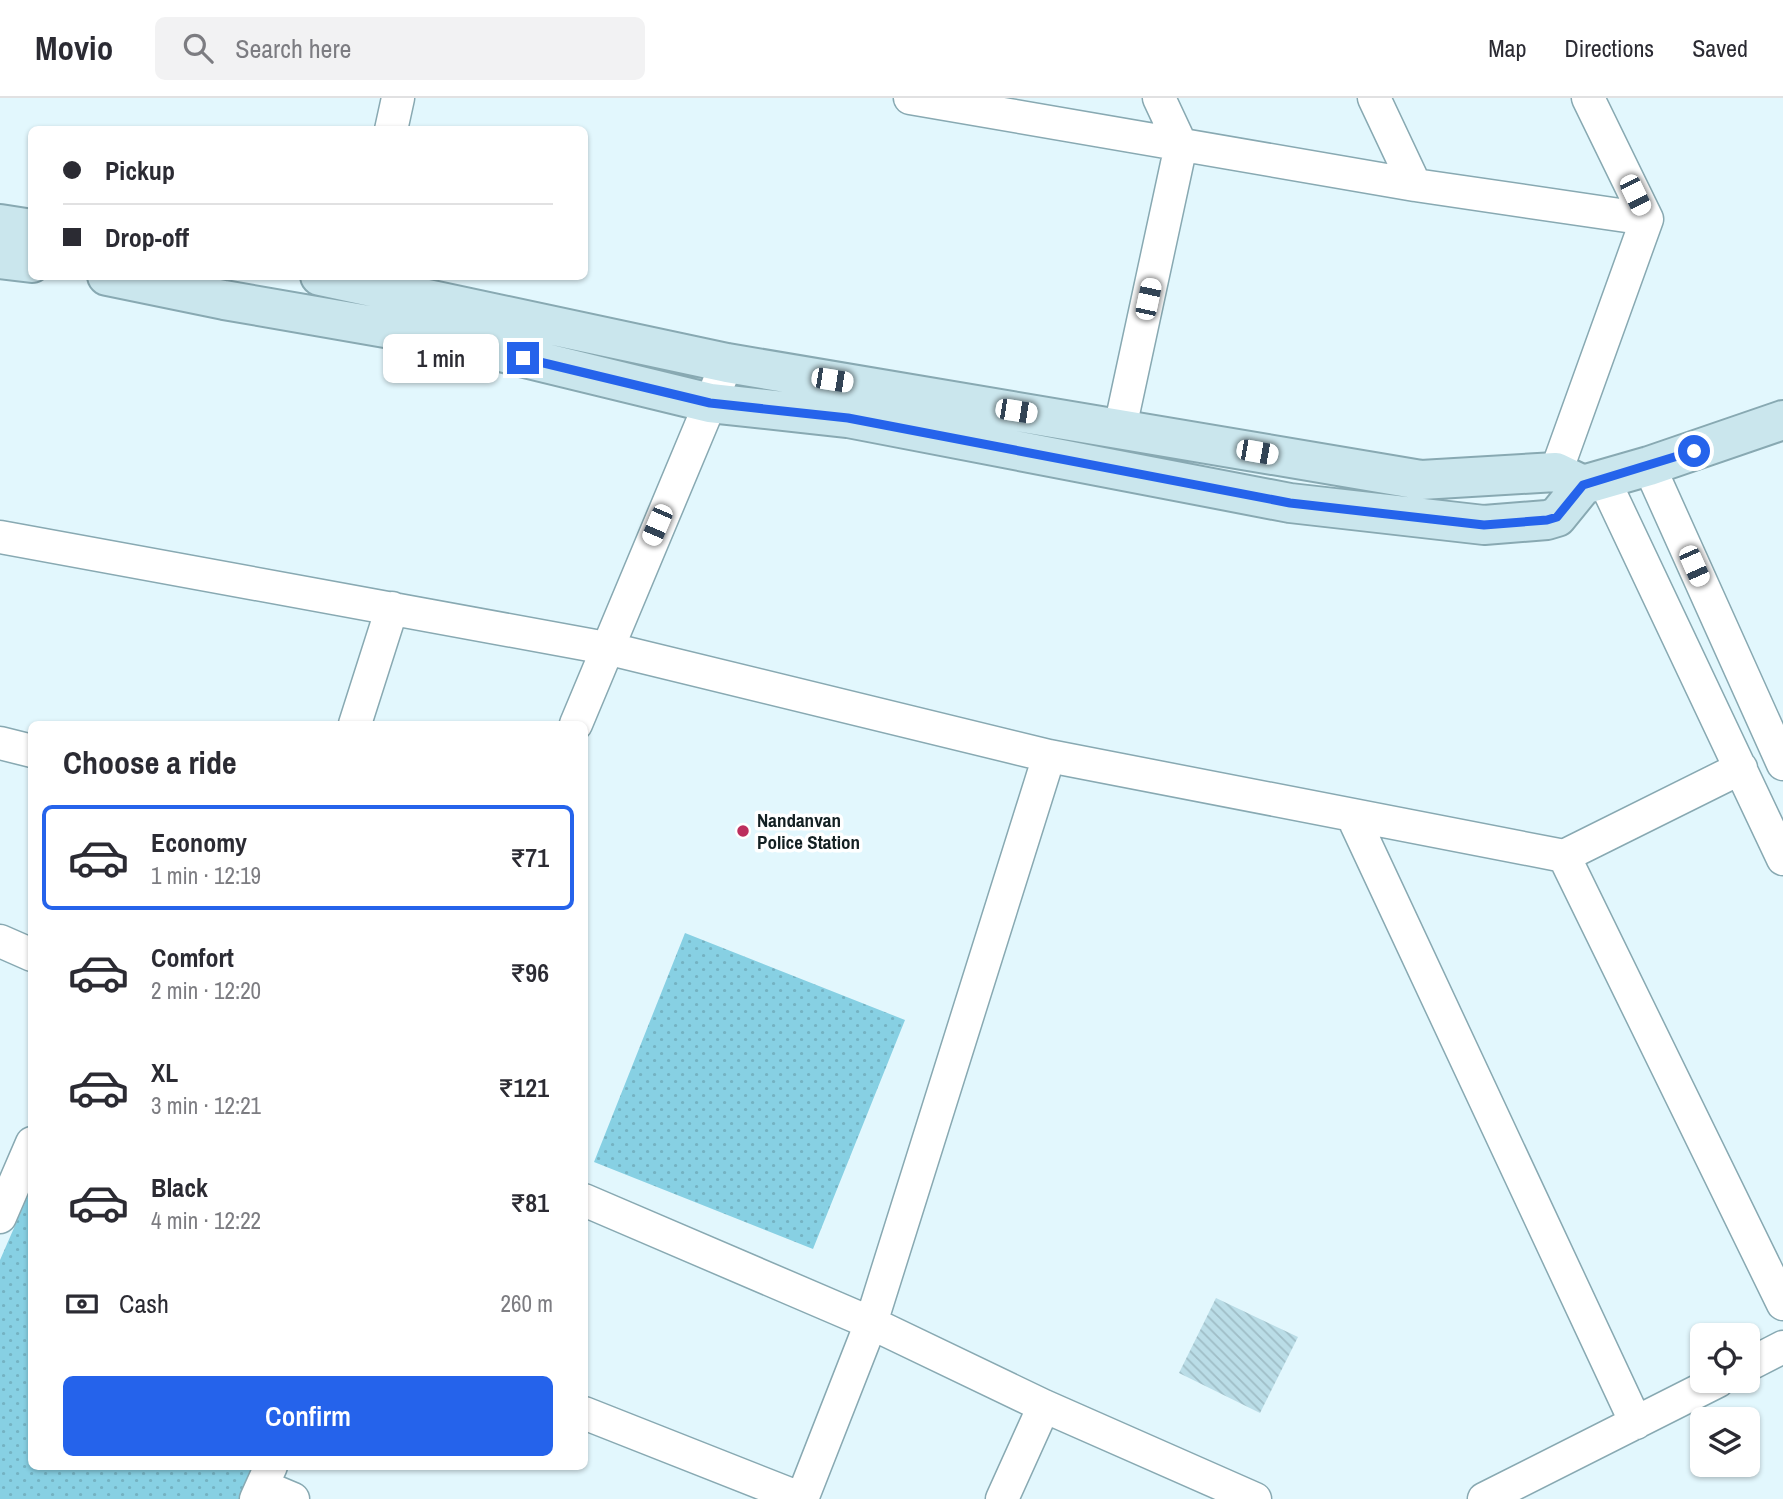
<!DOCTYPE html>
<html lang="en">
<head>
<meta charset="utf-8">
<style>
  :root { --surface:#fff; --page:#f2f2f3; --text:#2b2b33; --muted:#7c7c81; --line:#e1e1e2; --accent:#2563eb }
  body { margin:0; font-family:"Archivo Narrow",sans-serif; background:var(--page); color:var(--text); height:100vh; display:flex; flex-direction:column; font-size:26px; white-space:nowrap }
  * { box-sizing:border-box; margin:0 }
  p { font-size:23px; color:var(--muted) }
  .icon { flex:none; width:38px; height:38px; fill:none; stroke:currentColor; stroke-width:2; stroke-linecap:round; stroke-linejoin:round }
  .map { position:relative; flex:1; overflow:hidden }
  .sheet { position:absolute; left:28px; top:623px; width:560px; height:749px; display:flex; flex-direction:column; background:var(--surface); border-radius:10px; box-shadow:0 2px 5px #0004 }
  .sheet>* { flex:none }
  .top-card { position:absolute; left:28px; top:28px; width:560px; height:154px; border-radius:10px; box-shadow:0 2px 5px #0004; display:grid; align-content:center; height:154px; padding:0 35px; background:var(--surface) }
  .tools { position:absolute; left:1690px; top:1225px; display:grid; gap:14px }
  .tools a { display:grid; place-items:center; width:70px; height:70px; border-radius:10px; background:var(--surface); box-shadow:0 2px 5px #0004; font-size:35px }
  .end { position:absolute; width:32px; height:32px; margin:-16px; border:9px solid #2563eb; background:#fff; box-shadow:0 0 0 4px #fff }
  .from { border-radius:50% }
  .bubble { position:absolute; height:49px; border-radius:10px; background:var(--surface); box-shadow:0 2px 5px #0004; font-size:23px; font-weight:600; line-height:49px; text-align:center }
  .car { position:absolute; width:21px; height:42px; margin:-21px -10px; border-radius:9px; box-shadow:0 0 5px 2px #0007; background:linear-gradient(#fff 24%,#345 0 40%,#fff 0 76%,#345 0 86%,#fff 0) }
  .top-card b { display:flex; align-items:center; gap:24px; height:66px; font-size:26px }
  .top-card b+b { border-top:2px solid var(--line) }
  .top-card i { width:18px; height:18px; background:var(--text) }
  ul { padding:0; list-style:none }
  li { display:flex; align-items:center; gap:21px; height:105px; margin:0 14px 10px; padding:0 21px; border:4px solid transparent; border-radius:10px }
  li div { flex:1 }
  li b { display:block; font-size:26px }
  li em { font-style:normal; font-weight:600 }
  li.active { border-color:var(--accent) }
  li>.icon { width:63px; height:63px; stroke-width:1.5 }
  h2 { padding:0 35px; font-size:32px; line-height:84px }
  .pay { display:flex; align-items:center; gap:18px; height:77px; padding:0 35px; font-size:26px }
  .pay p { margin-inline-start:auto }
  .cta { display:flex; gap:14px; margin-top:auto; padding:14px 35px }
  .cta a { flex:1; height:80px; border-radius:10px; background:var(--accent); color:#fff; font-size:28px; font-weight:600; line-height:80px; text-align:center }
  header { display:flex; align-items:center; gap:42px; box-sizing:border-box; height:98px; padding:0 35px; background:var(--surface); border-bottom:2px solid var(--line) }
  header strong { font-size:33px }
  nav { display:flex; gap:38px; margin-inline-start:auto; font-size:24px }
  .search { width:490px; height:63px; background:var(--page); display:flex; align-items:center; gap:18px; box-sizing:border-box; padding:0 24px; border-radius:10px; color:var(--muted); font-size:26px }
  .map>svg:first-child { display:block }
  .park { fill:url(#park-dots) }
  .building { fill:url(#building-back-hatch) }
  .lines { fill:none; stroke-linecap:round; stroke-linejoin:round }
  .street-casing { stroke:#88a9b2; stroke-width:35 }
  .secondary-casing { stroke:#88a9b2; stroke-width:42 }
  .street { stroke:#fff; stroke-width:32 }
  .secondary { stroke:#cae6ed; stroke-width:38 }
  .route { stroke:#2563eb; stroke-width:9 }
  .poi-dot { fill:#bc2e5d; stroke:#fff; stroke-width:2.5 }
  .labels { text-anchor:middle; stroke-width:7; stroke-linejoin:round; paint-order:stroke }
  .poi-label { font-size:19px; font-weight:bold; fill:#132023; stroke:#fff; text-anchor:start }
</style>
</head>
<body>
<header>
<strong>Movio</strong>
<div class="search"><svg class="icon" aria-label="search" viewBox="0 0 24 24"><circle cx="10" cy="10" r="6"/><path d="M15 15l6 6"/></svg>Search here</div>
<nav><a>Map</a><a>Directions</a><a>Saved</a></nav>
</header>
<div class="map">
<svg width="1783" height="1401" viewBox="0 0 1783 1401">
  <defs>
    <pattern id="park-dots" width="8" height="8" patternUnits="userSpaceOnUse" patternTransform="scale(1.75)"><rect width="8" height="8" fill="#87d0e3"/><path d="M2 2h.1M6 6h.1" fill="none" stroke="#74b2c2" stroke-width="1.8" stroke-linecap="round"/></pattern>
    <pattern id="building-back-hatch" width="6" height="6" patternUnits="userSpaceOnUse" patternTransform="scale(1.75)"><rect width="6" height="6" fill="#badde7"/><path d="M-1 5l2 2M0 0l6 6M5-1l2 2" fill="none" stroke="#9fbdc6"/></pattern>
  </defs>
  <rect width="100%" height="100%" fill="#e2f7fd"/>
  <path class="park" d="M685,835l220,87 -92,229 -219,-87z
    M31,1091l1,277 234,1 -16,32h-250v-239z"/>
  <path class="building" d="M1216,1200l82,39 -38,76 -81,-40z"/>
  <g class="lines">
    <g class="street-casing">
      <path id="street" d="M910,0l505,87 232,34 -91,253
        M1374,0l41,87
        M1588,0l59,121
        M391,32l7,-32
        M1120,330l61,-283 -22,-47
        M1649,368l134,298
        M1603,380l180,381
        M0,439l606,111 443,108
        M355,626l37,-116
        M576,626l151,-361
        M0,645l32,8
        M1741,670l-177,88 219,448
        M1352,717l284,608
        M0,843l32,14
        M584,1102l287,123 173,83 211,93
        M0,1119l32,-74
        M1748,1267l35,-18
        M584,1315l218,86
        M262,1388l31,13
        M256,1401l15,-33
        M802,1401l69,-176 178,-567 515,100
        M1002,1401l42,-93
        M1484,1401l234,-118"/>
    </g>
    <g class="secondary-casing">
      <path id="secondary" d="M0,126l32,5
        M0,161l32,4
        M107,178l117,24 219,38 267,65 138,15 442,85 194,22 63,-5 10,-3 26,-32 66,-19 134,-46
        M320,178l407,87 694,117 135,-8 27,13"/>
    </g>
    <use href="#street" class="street"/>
    <use href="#secondary" class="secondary"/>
  </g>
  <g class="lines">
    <path class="route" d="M523,260l187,45 138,15 442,85 194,22 63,-5 10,-3 26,-32 111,-34"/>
  </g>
  <circle class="poi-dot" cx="743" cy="733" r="7"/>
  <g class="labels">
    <g class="poi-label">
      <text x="757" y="729">Nandanvan<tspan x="757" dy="22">Police Station</tspan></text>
    </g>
  </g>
</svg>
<div class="tools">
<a><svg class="icon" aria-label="locate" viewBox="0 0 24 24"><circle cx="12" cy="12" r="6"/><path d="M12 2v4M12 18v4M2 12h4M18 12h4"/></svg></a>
<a><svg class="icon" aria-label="layers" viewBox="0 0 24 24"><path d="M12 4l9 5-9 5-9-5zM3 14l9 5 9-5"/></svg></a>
</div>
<i class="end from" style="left:1694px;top:353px"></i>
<i class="end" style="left:523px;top:260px"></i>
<div class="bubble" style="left:383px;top:236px;width:116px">1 min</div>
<i class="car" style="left:1635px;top:97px;rotate:154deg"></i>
<i class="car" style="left:1148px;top:201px;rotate:12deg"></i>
<i class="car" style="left:832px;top:282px;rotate:99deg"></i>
<i class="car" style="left:1016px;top:313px;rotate:99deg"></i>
<i class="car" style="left:1257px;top:354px;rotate:100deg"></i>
<i class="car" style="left:657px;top:427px;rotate:203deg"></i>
<i class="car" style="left:1694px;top:468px;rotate:156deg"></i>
<div class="top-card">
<b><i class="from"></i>Pickup</b>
<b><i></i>Drop-off</b>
</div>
<section class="sheet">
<h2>Choose a ride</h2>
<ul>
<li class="active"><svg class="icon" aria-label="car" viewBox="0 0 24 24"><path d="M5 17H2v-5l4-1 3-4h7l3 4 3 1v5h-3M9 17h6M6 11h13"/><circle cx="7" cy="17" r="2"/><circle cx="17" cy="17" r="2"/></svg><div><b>Economy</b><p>1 min · 12:19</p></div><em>₹71</em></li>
<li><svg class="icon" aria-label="car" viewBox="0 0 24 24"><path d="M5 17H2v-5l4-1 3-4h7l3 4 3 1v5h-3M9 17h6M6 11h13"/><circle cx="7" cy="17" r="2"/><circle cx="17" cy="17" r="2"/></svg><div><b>Comfort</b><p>2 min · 12:20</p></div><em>₹96</em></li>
<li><svg class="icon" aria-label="car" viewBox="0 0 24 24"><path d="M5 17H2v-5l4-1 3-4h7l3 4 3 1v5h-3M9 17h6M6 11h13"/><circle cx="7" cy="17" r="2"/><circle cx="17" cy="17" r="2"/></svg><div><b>XL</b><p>3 min · 12:21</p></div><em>₹121</em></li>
<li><svg class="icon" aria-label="car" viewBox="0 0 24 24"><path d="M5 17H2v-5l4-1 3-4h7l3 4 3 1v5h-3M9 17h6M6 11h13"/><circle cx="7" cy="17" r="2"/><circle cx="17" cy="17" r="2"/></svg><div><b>Black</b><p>4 min · 12:22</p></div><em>₹81</em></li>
</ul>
<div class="pay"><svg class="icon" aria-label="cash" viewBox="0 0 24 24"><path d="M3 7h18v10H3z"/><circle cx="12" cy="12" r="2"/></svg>Cash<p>260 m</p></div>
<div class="cta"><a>Confirm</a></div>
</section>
</div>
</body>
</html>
